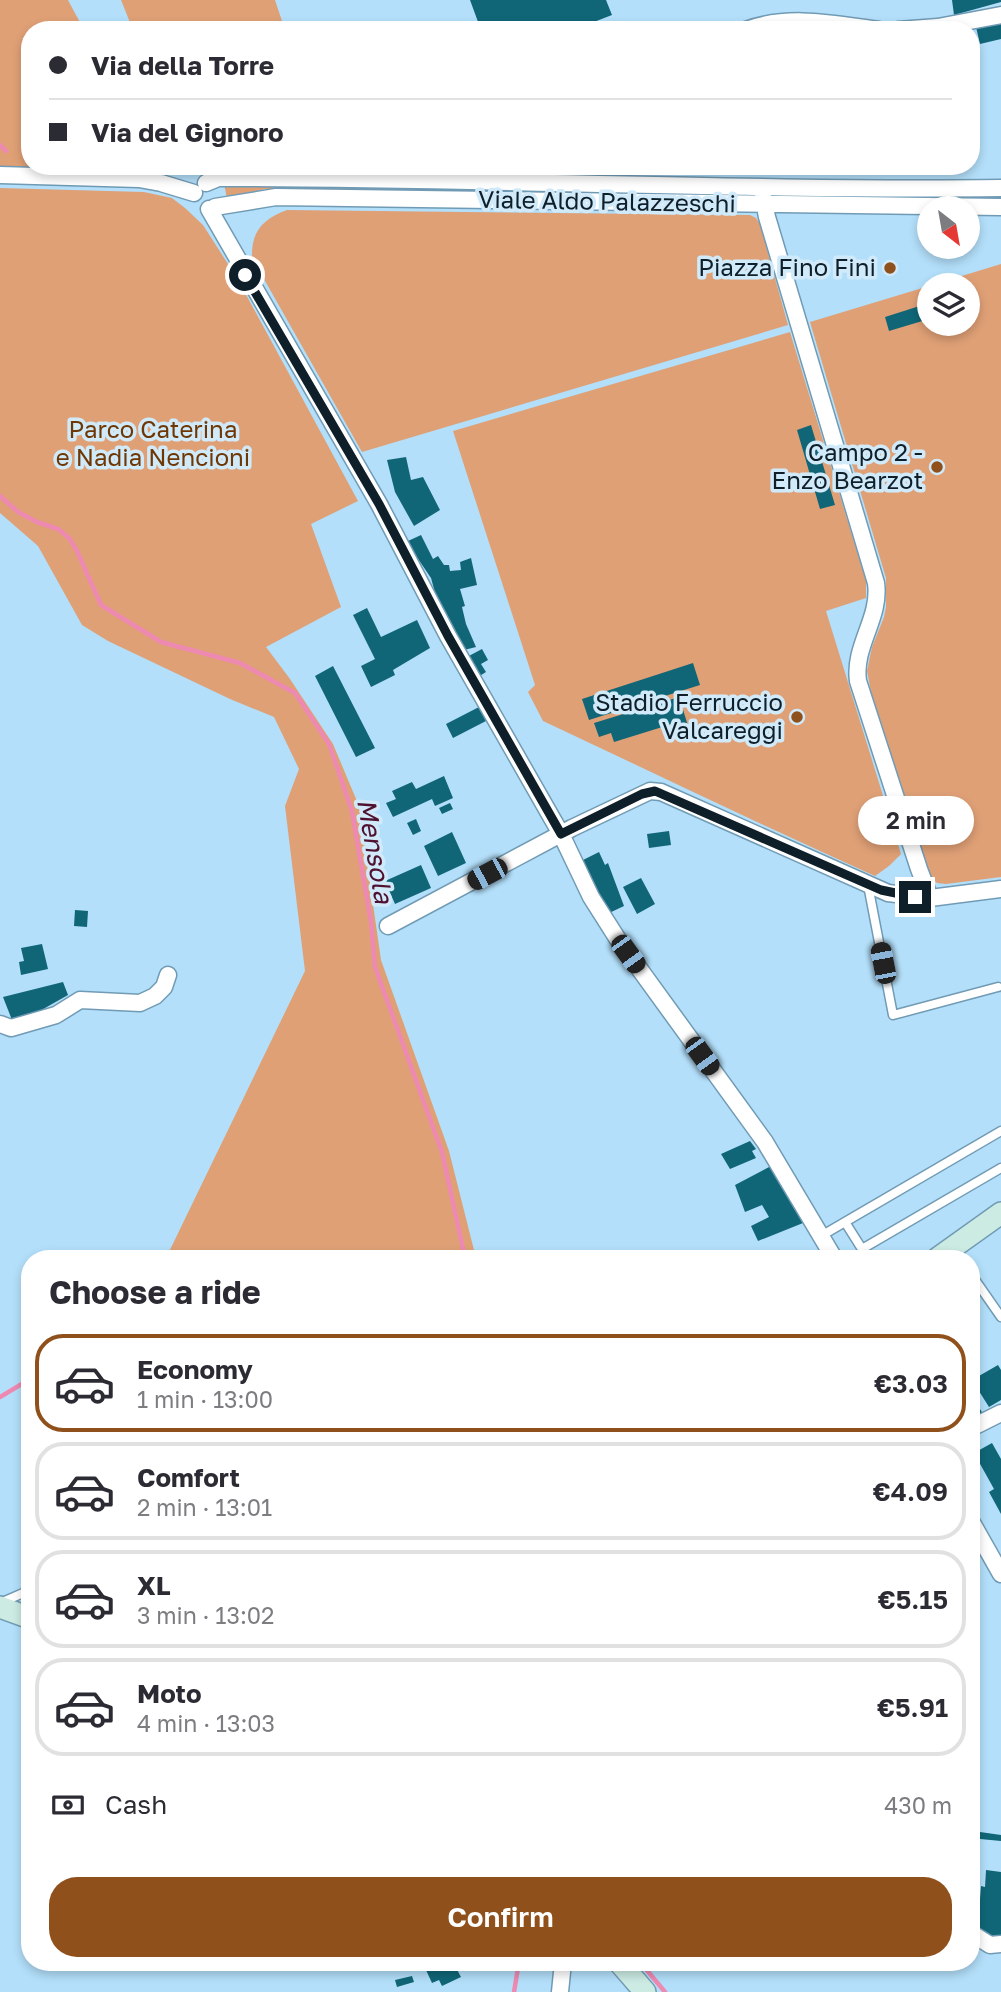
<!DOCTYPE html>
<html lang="en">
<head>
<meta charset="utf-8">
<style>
  :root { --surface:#fff; --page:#f2f2f3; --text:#2b2b33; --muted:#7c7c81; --line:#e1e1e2; --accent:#90501b }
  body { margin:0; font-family:"Golos Text",sans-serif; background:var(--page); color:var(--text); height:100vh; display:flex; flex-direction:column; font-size:26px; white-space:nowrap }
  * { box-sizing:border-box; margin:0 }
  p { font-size:23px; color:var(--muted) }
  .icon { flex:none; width:38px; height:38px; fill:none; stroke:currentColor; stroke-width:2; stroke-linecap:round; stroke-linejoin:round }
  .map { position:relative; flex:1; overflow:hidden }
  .sheet { position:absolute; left:21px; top:1250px; width:959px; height:721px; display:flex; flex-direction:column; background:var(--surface); border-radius:28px; box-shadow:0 4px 10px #0003 }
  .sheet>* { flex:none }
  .hud { position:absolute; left:21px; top:21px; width:959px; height:154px; border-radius:28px; box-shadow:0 4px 10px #0003; display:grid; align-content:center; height:154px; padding:0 28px; background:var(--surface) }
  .needle { width:46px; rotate:149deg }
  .tools { position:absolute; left:917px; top:196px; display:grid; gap:14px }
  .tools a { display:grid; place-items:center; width:63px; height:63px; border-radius:50%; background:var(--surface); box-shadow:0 4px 10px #0003; font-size:35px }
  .end { position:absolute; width:32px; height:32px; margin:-16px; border:9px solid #0e1f29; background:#fff; box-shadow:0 0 0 4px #fff }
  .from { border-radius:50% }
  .bubble { position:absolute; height:49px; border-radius:24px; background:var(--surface); box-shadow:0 4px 10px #0003; font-size:23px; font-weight:600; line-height:49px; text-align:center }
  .car { position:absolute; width:21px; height:42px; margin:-21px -10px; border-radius:9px; box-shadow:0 0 5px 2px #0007; background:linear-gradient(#222 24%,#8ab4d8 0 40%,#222 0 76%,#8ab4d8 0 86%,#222 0) }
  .hud b { display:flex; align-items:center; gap:24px; height:66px; font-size:26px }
  .hud b+b { border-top:2px solid var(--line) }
  .hud i { width:18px; height:18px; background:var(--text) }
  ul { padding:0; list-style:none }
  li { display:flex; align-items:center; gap:21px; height:98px; margin:0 14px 10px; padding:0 14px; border:4px solid var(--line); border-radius:28px }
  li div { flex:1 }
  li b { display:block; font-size:26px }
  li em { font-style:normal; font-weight:600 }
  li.on { border-color:var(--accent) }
  li>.icon { width:63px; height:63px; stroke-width:1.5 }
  h2 { padding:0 28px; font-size:32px; line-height:84px }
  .pay { display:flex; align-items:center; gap:18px; height:77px; padding:0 28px; font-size:26px }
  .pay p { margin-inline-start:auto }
  .action { display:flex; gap:14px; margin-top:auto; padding:14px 28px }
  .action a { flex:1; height:80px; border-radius:28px; background:var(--accent); color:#fff; font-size:28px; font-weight:600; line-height:80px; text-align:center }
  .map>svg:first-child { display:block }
  .green { fill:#dfa076 }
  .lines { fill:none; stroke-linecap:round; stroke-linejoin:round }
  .stream { stroke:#ee89b2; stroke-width:4.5 }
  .building { fill:#106677 }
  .lane-casing { stroke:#719bb4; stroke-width:11 }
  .street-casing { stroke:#719bb4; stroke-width:19 }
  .secondary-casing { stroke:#719bb4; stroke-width:24 }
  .lane { stroke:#fff; stroke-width:8 }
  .street { stroke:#fff; stroke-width:16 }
  .secondary { stroke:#cbebe3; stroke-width:21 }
  .route { stroke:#0e1f29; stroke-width:9 }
  .poi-dot { fill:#90501b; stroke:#d0eafa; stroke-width:2.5 }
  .labels { text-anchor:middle; stroke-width:7; stroke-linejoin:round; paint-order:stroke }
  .street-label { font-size:24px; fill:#0e1f29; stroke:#d0eafa }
  .poi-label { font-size:24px; fill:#0e1f29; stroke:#d0eafa; text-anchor:end }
  .park-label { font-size:24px; fill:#6e3703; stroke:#d0eafa }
  .water-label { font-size:26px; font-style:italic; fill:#4f112f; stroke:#d0eafa }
</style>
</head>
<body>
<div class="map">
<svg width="1001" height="1992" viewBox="0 0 1001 1992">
  <rect width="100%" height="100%" fill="#b3dffa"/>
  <path class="green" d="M0,0h68l16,30h-54v136h112l-41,6 -101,-6z
    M121,0h154l10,30h-152z
    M224,184h54l471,11 -20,2 -464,-8 -38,9z
    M0,188l144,4 28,6 13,10 18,17 34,53 121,223 -47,23 30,83 -75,40 24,32 43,65 26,62 22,154 68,191 27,107h-310l139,-287 -20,-165 14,-37 -25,-52 -44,-18 -122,-58 -26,-16 -44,-79 -38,-33z
    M772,195h229v5l-227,-4z
    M287,210l463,5 6,3 4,6 28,101 -426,127 -110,-194c-1,-27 11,-39 35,-48z
    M1001,264v613l-55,7 -9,-1 -6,-6 -60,-185 -4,-21 5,-24 12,-30 2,-10v-29l-76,-256 119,-36v38h39v-39h-36z
    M790,332l76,249v17l-40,13 75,243 -12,12 -14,10c-112,-50 -221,-103 -332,-155l-15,-29 7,-7 -82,-254z"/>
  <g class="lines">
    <path class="stream" d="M0,145l6,6
      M0,496l18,16 19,10 21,7 11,9 8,13 24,54 60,37 79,21 55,30 34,51 23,67 19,111 4,45 67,185 23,106
      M0,1397l30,-18
      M640,1962l25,30
      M514,1992l5,-30"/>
  </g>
  <path class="building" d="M470,0h136l6,15 -39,15h-92z
    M952,0h49v2l-47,13z
    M1001,21v18l-21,5 -4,-17z
    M929,303v16l-40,12 -4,-14z
    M811,425l24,80 -15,4 -23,-79z
    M406,457l5,23 12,-3 17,33 -26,16 -19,-34 -8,-32z
    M421,535l12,24 5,-3 6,9h5l1,6 11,-1 -1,-8 11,-4 6,27 -17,4 5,17 -3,1 4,17 10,23 -12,3 -25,-43 -8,-29 -19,-28 -4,-9z
    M367,608l14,29 36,-17 13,28 -37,22 2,5 -24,12 -10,-21 14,-7 -22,-44z
    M482,649l6,11 -7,4 5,8 -8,5 -11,-20z
    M693,663l7,22 -111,35 -7,-21z
    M333,666l42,82 -19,9 -41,-81z
    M679,697l11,35 -14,5 -4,-13 -58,18 -3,-9 -12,4 -5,-14z
    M479,707l7,14 -33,17 -7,-14z
    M444,776l9,22 -18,8 -3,-7 -39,18 -7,-14 10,-4 -4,-8 20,-9 4,7z
    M450,803l3,6 -11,5 -3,-6z
    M416,819l5,12 -8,4 -6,-12z
    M669,831l2,14 -22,3 -2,-14z
    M452,832l14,31 -28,13 -14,-30z
    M599,852l6,13 3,-2 16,43 -17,8 -28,-52z
    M421,865l10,23 -36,16 -10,-23z
    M641,878l14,26 -18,10 -14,-27z
    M75,910l13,1 -1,16 -13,-1z
    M42,944l6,25 -27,6 -2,-13 5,-1 -3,-13z
    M63,982l5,13 -30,17 -26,8 -9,-23z
    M750,1141l6,8 -4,2 4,7 -26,11 -9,-15z
    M771,1166l32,57 -45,18 -7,-15 18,-9 -7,-12 -17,7 -10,-27z
    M998,1365l3,5v30l-12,7 -17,-27z
    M971,1394l12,20 -12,7z
    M992,1443l9,16v55l-12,-22 5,-3 -20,-36z
    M980,1832l21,3v6l-21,-2z
    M986,1870l15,2v67l-20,-3 -5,-36 4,-1 1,-13 4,1z
    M445,1962h8l8,15 -19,9 -3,-6 -7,3 -6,-13z
    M412,1976l2,6 -17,5 -2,-7z"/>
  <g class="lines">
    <g class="lane-casing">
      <path id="lane" d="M868,885l25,130 105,-28
        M845,1222l17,27 139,-81
        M821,1236l180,-105
        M971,1274l30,43
        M0,1603l30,-13"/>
    </g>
    <g class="street-casing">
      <path id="street" d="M746,30c43,-16 88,-6 133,0
        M898,30l40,-3 63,-12
        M0,175l139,4 22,4 33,10
        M206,183l12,-5c261,0 522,13 783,10
        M763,197l4,20 109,366c5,35 -23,63 -18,98l61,188 11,29
        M215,207l61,-10 725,10
        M209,209l170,295 69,132 113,198 30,63 26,41 148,204 69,116
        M388,926l184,-98 78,-37 11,1 227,101 42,5 71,-9
        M0,1024l11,4 45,-13 24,-15 60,3 15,-7 9,-9 4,-12
        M971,1428l30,-15
        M971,1521l30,53
        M971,1933l19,12 11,-1
        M560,1992l3,-30"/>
    </g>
    <g class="secondary-casing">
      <path id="secondary" d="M938,1258l63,-45
        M0,1607l30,11
        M619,1962l26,30"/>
    </g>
    <use href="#lane" class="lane"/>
    <use href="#street" class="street"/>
    <use href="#secondary" class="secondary"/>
  </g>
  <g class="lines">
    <path class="route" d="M245,275l134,229 69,132 113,198 81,-40 13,-3 226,99 34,7"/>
  </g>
  <g class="poi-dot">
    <circle cx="890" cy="268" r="7"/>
    <circle cx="937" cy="467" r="7"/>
    <circle cx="797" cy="717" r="7"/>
  </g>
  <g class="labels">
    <g class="street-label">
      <text transform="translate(607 202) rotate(1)" y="8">Viale Aldo Palazzeschi</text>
    </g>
    <g class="poi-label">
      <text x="876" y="276">Piazza Fino Fini</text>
      <text x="923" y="461">Campo 2 -<tspan x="923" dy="28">Enzo Bearzot</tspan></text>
      <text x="783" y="711">Stadio Ferruccio<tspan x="783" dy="28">Valcareggi</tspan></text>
    </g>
    <g class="park-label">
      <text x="153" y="438">Parco Caterina<tspan x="153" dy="28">e Nadia Nencioni</tspan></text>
    </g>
    <g class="water-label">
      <text transform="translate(375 851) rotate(80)" y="9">Mensola</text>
    </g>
  </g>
</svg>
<div class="tools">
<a><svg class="needle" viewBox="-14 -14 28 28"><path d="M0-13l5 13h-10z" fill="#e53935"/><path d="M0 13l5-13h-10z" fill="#7c7c81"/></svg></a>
<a><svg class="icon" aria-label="layers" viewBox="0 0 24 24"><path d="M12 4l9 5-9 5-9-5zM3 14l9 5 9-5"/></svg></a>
</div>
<i class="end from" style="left:245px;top:275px"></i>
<i class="end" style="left:915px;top:897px"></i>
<div class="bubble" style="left:858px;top:796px;width:116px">2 min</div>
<i class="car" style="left:487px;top:874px;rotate:242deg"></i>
<i class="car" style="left:628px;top:954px;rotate:144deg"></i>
<i class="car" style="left:883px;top:963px;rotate:349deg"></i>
<i class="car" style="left:702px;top:1056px;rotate:144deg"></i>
<div class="hud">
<b><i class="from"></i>Via della Torre</b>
<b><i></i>Via del Gignoro</b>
</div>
<section class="sheet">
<h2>Choose a ride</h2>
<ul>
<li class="on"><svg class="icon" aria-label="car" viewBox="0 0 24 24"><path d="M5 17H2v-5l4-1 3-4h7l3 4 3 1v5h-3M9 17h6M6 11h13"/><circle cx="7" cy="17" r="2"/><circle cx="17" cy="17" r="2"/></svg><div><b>Economy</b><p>1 min · 13:00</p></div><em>€3.03</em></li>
<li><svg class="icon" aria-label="car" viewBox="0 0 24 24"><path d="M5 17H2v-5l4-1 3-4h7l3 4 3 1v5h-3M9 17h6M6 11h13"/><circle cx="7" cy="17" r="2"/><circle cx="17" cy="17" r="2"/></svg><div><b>Comfort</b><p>2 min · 13:01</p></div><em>€4.09</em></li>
<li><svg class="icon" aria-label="car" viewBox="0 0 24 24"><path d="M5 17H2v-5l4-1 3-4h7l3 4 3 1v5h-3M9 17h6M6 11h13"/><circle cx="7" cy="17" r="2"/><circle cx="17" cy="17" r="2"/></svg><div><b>XL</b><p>3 min · 13:02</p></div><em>€5.15</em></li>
<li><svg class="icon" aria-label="car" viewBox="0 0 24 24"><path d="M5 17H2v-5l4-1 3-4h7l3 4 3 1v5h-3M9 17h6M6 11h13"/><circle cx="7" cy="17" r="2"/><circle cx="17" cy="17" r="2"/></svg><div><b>Moto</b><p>4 min · 13:03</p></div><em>€5.91</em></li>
</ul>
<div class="pay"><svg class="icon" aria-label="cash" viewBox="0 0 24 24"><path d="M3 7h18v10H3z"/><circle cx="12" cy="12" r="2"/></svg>Cash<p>430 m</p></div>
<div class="action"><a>Confirm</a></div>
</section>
</div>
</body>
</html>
